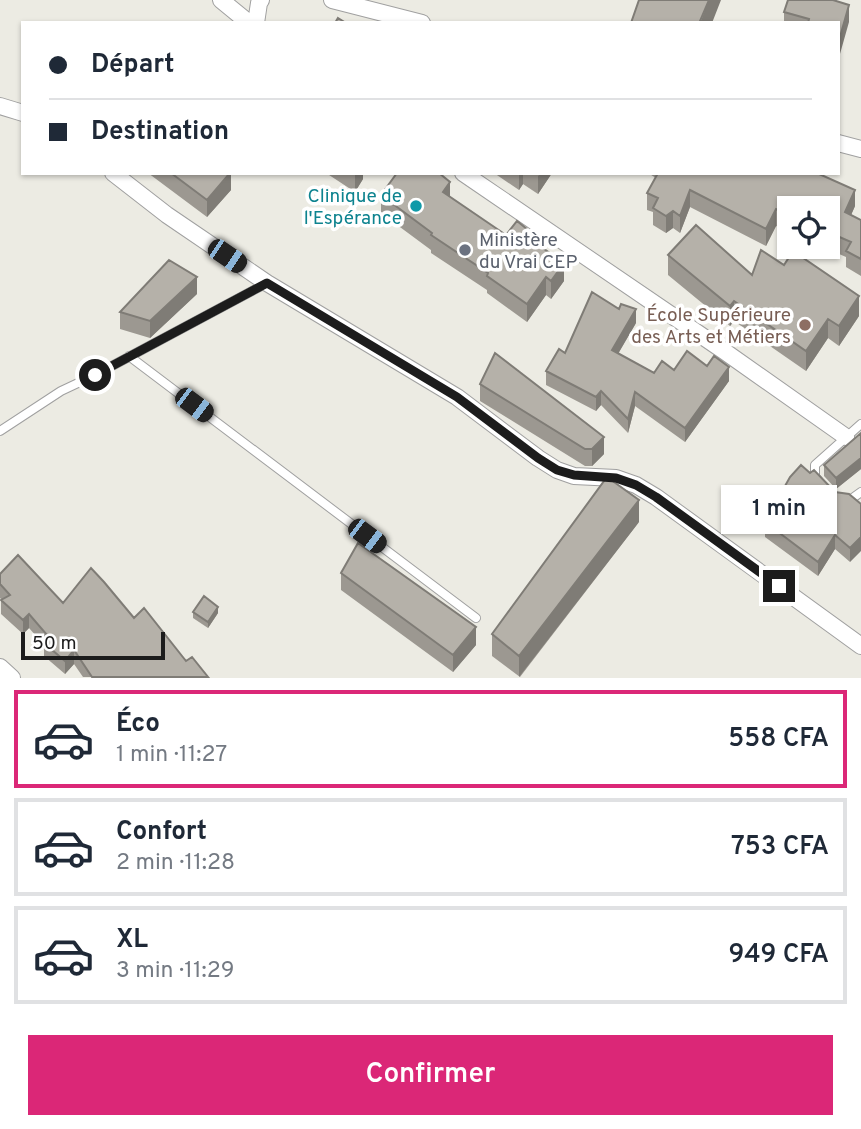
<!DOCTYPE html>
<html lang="fr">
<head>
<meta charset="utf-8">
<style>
  :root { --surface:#fff; --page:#f2f2f3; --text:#1f2937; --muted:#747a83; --line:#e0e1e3; --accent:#db2777 }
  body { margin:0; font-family:Overpass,sans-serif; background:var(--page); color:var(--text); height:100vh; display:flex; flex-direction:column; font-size:26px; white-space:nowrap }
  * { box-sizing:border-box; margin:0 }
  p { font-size:23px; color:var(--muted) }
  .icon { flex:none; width:38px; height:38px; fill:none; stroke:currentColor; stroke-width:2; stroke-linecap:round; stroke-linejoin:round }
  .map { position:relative; height:678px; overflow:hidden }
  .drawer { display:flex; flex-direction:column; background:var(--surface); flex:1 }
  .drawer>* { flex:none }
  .hud { position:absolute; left:21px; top:21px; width:819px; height:154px; border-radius:0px; box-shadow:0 2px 5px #0004; display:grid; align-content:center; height:154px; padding:0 28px; background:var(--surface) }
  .buttons { position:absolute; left:777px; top:196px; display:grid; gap:14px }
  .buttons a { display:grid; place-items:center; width:63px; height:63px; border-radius:0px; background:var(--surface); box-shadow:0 2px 5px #0004; font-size:35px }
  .scale { position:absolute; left:21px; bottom:18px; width:144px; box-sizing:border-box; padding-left:7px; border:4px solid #1c1c1c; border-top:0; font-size:19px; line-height:24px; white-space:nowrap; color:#1c1c1c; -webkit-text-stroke:5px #fff; paint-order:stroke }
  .end { position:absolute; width:32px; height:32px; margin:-16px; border:9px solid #1c1c1c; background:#fff; box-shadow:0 0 0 4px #fff }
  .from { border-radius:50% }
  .bubble { position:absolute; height:49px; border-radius:0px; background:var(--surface); box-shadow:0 2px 5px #0004; font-size:23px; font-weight:600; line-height:49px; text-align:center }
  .car { position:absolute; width:21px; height:42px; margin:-21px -10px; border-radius:9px; box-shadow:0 0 5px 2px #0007; background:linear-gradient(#222 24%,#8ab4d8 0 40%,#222 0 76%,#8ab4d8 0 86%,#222 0) }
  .hud b { display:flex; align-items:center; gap:24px; height:66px; font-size:26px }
  .hud b+b { border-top:2px solid var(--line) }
  .hud i { width:18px; height:18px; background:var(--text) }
  ul { padding:12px 0 0; list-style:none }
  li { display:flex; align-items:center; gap:21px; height:98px; margin:0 14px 10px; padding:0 14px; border:4px solid var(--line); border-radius:0px }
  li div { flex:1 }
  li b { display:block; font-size:26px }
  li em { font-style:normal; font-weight:600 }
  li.current { border-color:var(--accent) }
  li>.icon { width:63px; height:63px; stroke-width:1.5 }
  .cta { display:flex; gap:14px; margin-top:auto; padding:14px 28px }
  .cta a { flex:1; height:80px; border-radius:0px; background:var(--accent); color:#fff; font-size:28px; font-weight:600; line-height:80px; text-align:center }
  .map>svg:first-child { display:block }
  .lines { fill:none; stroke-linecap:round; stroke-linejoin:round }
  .service-casing { stroke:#a0a0a0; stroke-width:10 }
  .minor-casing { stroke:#a0a0a0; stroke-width:18 }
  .service { stroke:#fff; stroke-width:8 }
  .minor { stroke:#fff; stroke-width:16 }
  .wall { fill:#9c9891 }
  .shaded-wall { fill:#7f7c76 }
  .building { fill:#b5b1a9; stroke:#7f7c76; stroke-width:2 }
  .route { stroke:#1c1c1c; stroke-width:9 }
  .culture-dot { fill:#0f9aa8; stroke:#fff; stroke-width:2.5 }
  .worship-dot { fill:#6b7280; stroke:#fff; stroke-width:2.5 }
  .education-dot { fill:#8d6e63; stroke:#fff; stroke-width:2.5 }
  .labels { text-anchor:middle; stroke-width:7; stroke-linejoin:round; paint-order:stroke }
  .culture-label { font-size:19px; fill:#0d838f; stroke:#fff; text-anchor:end }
  .worship-label { font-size:19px; fill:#5b616d; stroke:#fff; text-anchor:start }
  .education-label { font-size:19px; fill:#785e54; stroke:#fff; text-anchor:end }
</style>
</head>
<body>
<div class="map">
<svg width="861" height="678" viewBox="0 0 861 678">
  <rect width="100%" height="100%" fill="#ecebe3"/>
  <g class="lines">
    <g class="service-casing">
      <path id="service" d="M129,356l347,262
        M0,431l61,-40 34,-16 172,-92
        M818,480l-3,-3v-12l46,-41
        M847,502l14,-10"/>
    </g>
    <g class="minor-casing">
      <path id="minor" d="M221,0l28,23
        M332,0l90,23
        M256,23l3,-20 2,-3
        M0,106l23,7
        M838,143l23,6
        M113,173l54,42 100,68 190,114 81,61 19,12 17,6 42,2 20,7 20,12 205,149
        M463,173l261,178 122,86
        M0,667l12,11"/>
    </g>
    <use href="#service" class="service"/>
    <use href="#minor" class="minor"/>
  </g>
  <path class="wall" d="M784,12l65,10 -65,1z
    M148,173h83v17l-24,27z
    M326,173h37v6l-8,13z
    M494,173h58l-14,21 -15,-10 -4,6z
    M648,173h173v2l34,31 -4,9 10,5v56l-15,-9v-10l-23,-10h5v-39h-39v24l-13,-6 -10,20 -76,-39 -10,26 -7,-5 -7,5 -13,-8v-13l-6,-2v-17l9,-15z
    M381,195l69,2 56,38 27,6 31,40 -13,18 -5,-4 -19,27 -40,-29v-3l-56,-37v-3l-50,-37z
    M668,255l84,20 107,41 -20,30 -11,-8 -22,33 -72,-50 -4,5 -62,-51z
    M197,294l-47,44 -30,-9v-17z
    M636,323l-18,31 36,19 20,-3 55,11 -44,61 -50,-36 -7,27 -27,-28 -5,6 -50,-26v-14l19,-18z
    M480,384l124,70 -12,12h-7l-105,-65z
    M861,433v36l-25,20 -12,-13v-11z
    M810,473l25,19 26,12 -11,58 -15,-13 -17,27 -53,-39v-15z
    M639,522l-119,155 -28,-21v-22z
    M341,573l135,72 -23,27 -112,-82z
    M0,574l63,29 71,15 74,59h-125l-9,-13 -9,10 -21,-18v-11l-15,-17 -6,6 -22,-20v-14h1l-2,-2z
    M193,612l25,1 -10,15 -15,-10z"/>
  <path class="shaded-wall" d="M709,0h12l-9,23h-12z
    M849,5v17l-11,39v-17z
    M231,173v17l-24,27v-17z
    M355,173h8v6l-8,13z
    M519,173h4v11l-4,6z
    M541,173h11l-14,21v-18z
    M450,182v18l-7,-8z
    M690,190v17l-10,26v-17z
    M855,190v16l-10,23v-17z
    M776,209v17l-10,20v-17z
    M673,211v17l-7,5v-17z
    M564,263v18l-13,18v-18z
    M197,277v17l-47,44v-17z
    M546,277v18l-19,27v-18z
    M859,296v20l-20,30v-20z
    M734,301v20l-4,5v-20z
    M636,309v14l-24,41v-14z
    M828,319v19l-22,33v-20z
    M729,367v14l-44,61v-14z
    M601,391v14l-5,6v-14z
    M635,392v14l-7,27v-14z
    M604,437v17l-12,12v-17z
    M861,458v11l-25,20v-11z
    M639,500v22l-120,155v-21z
    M835,535v14l-17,27v-14z
    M861,537v14l-11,11v-14z
    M218,607v6l-10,15v-6z
    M29,614v14l-6,6v-14z
    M476,627v18l-23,27v-17z
    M74,650v14l-9,10v-13z"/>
  <path class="building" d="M639,0h70l-9,21 8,2h-77z
    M788,0h45l16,5 -11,39v-21h-30l1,-4 -25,-7z
    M338,18l8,5h-11z
    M171,173h59l-23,27z
    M397,173h42l11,9 -7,10 63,43 11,-14 16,13 -3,5 34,24 -13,18 -5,-4 -19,27 -40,-28 1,-3 -57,-38 1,-2 -51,-38z
    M658,173h159l38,17 -10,22 16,8v39l-15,-8 5,-9 -23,-10v-24h-39v7l-13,-6 -10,20 -76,-39 -10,26 -7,-5 -7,5 -13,-8 5,-10 -11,-5z
    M696,225l56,50 9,-25 23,15 9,-14 66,45 -20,30 -11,-7 -22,32 -72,-50 -4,5 -62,-51z
    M169,260l28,17 -47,44 -30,-9z
    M592,292l27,17 2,-5 15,5 -24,41 42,23 8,-12 12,9 13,-19 20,15 7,-10 15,11 -44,61 -50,-36 -7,27 -27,-28 -5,6 -50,-26 13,-22 6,4z
    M495,353l109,84 -12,12h-7l-105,-65z
    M861,433v25l-25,20 -12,-13z
    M801,465l9,8 4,-3 21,22 14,2 12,10v33l-11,11 -15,-13 -17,27 -53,-40 25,-45z
    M607,477l32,23 -120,156 -27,-22z
    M358,543l118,84 -23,28 -112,-82z
    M18,555l45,48 28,-35 13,14 30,36 10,-10 42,53 6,-4 16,20h-116l-18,-27 -9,11 -21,-18 4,-7 -19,-22 -6,6 -22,-20 9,-5 -10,-11v-10z
    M204,596l14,11 -10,15 -15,-10z"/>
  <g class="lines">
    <path class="route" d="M95,375l172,-92 190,114 81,61 19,12 17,5 42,3 20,7 20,12 123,89"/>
  </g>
  <circle class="culture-dot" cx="416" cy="206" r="7"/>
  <circle class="worship-dot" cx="465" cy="250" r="7"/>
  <circle class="education-dot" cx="805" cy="325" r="7"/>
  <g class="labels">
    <g class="culture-label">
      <text x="402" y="202">Clinique de<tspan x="402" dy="22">l'Espérance</tspan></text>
    </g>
    <g class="worship-label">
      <text x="479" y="246">Ministère<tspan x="479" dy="22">du Vrai CEP</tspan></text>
    </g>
    <g class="education-label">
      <text x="791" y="321">École Supérieure<tspan x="791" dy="22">des Arts et Métiers</tspan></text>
    </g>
  </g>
</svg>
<div class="buttons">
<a><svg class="icon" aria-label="locate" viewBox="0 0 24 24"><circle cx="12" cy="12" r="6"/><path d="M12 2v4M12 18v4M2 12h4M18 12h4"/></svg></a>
</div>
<div class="scale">50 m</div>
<i class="end from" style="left:95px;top:375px"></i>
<i class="end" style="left:779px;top:586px"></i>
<div class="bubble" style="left:721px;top:485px;width:116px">1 min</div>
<i class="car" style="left:227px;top:256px;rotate:124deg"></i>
<i class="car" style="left:194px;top:405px;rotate:127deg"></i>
<i class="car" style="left:367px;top:536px;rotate:127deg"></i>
<div class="hud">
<b><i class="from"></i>Départ</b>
<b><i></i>Destination</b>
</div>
</div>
<section class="drawer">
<ul>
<li class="current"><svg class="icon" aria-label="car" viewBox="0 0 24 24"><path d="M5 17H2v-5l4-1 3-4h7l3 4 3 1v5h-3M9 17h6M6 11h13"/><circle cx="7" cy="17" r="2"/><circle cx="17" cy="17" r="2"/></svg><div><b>Éco</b><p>1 min · 11:27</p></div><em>558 CFA</em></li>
<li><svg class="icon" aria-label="car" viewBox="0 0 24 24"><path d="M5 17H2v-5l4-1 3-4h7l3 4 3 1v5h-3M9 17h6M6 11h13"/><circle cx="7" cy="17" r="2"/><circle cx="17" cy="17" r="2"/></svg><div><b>Confort</b><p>2 min · 11:28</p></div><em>753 CFA</em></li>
<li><svg class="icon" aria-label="car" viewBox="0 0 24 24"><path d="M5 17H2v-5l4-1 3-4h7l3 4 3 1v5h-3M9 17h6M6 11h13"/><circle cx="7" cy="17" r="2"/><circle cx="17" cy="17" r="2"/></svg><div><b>XL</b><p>3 min · 11:29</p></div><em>949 CFA</em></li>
</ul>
<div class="cta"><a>Confirmer</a></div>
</section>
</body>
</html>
